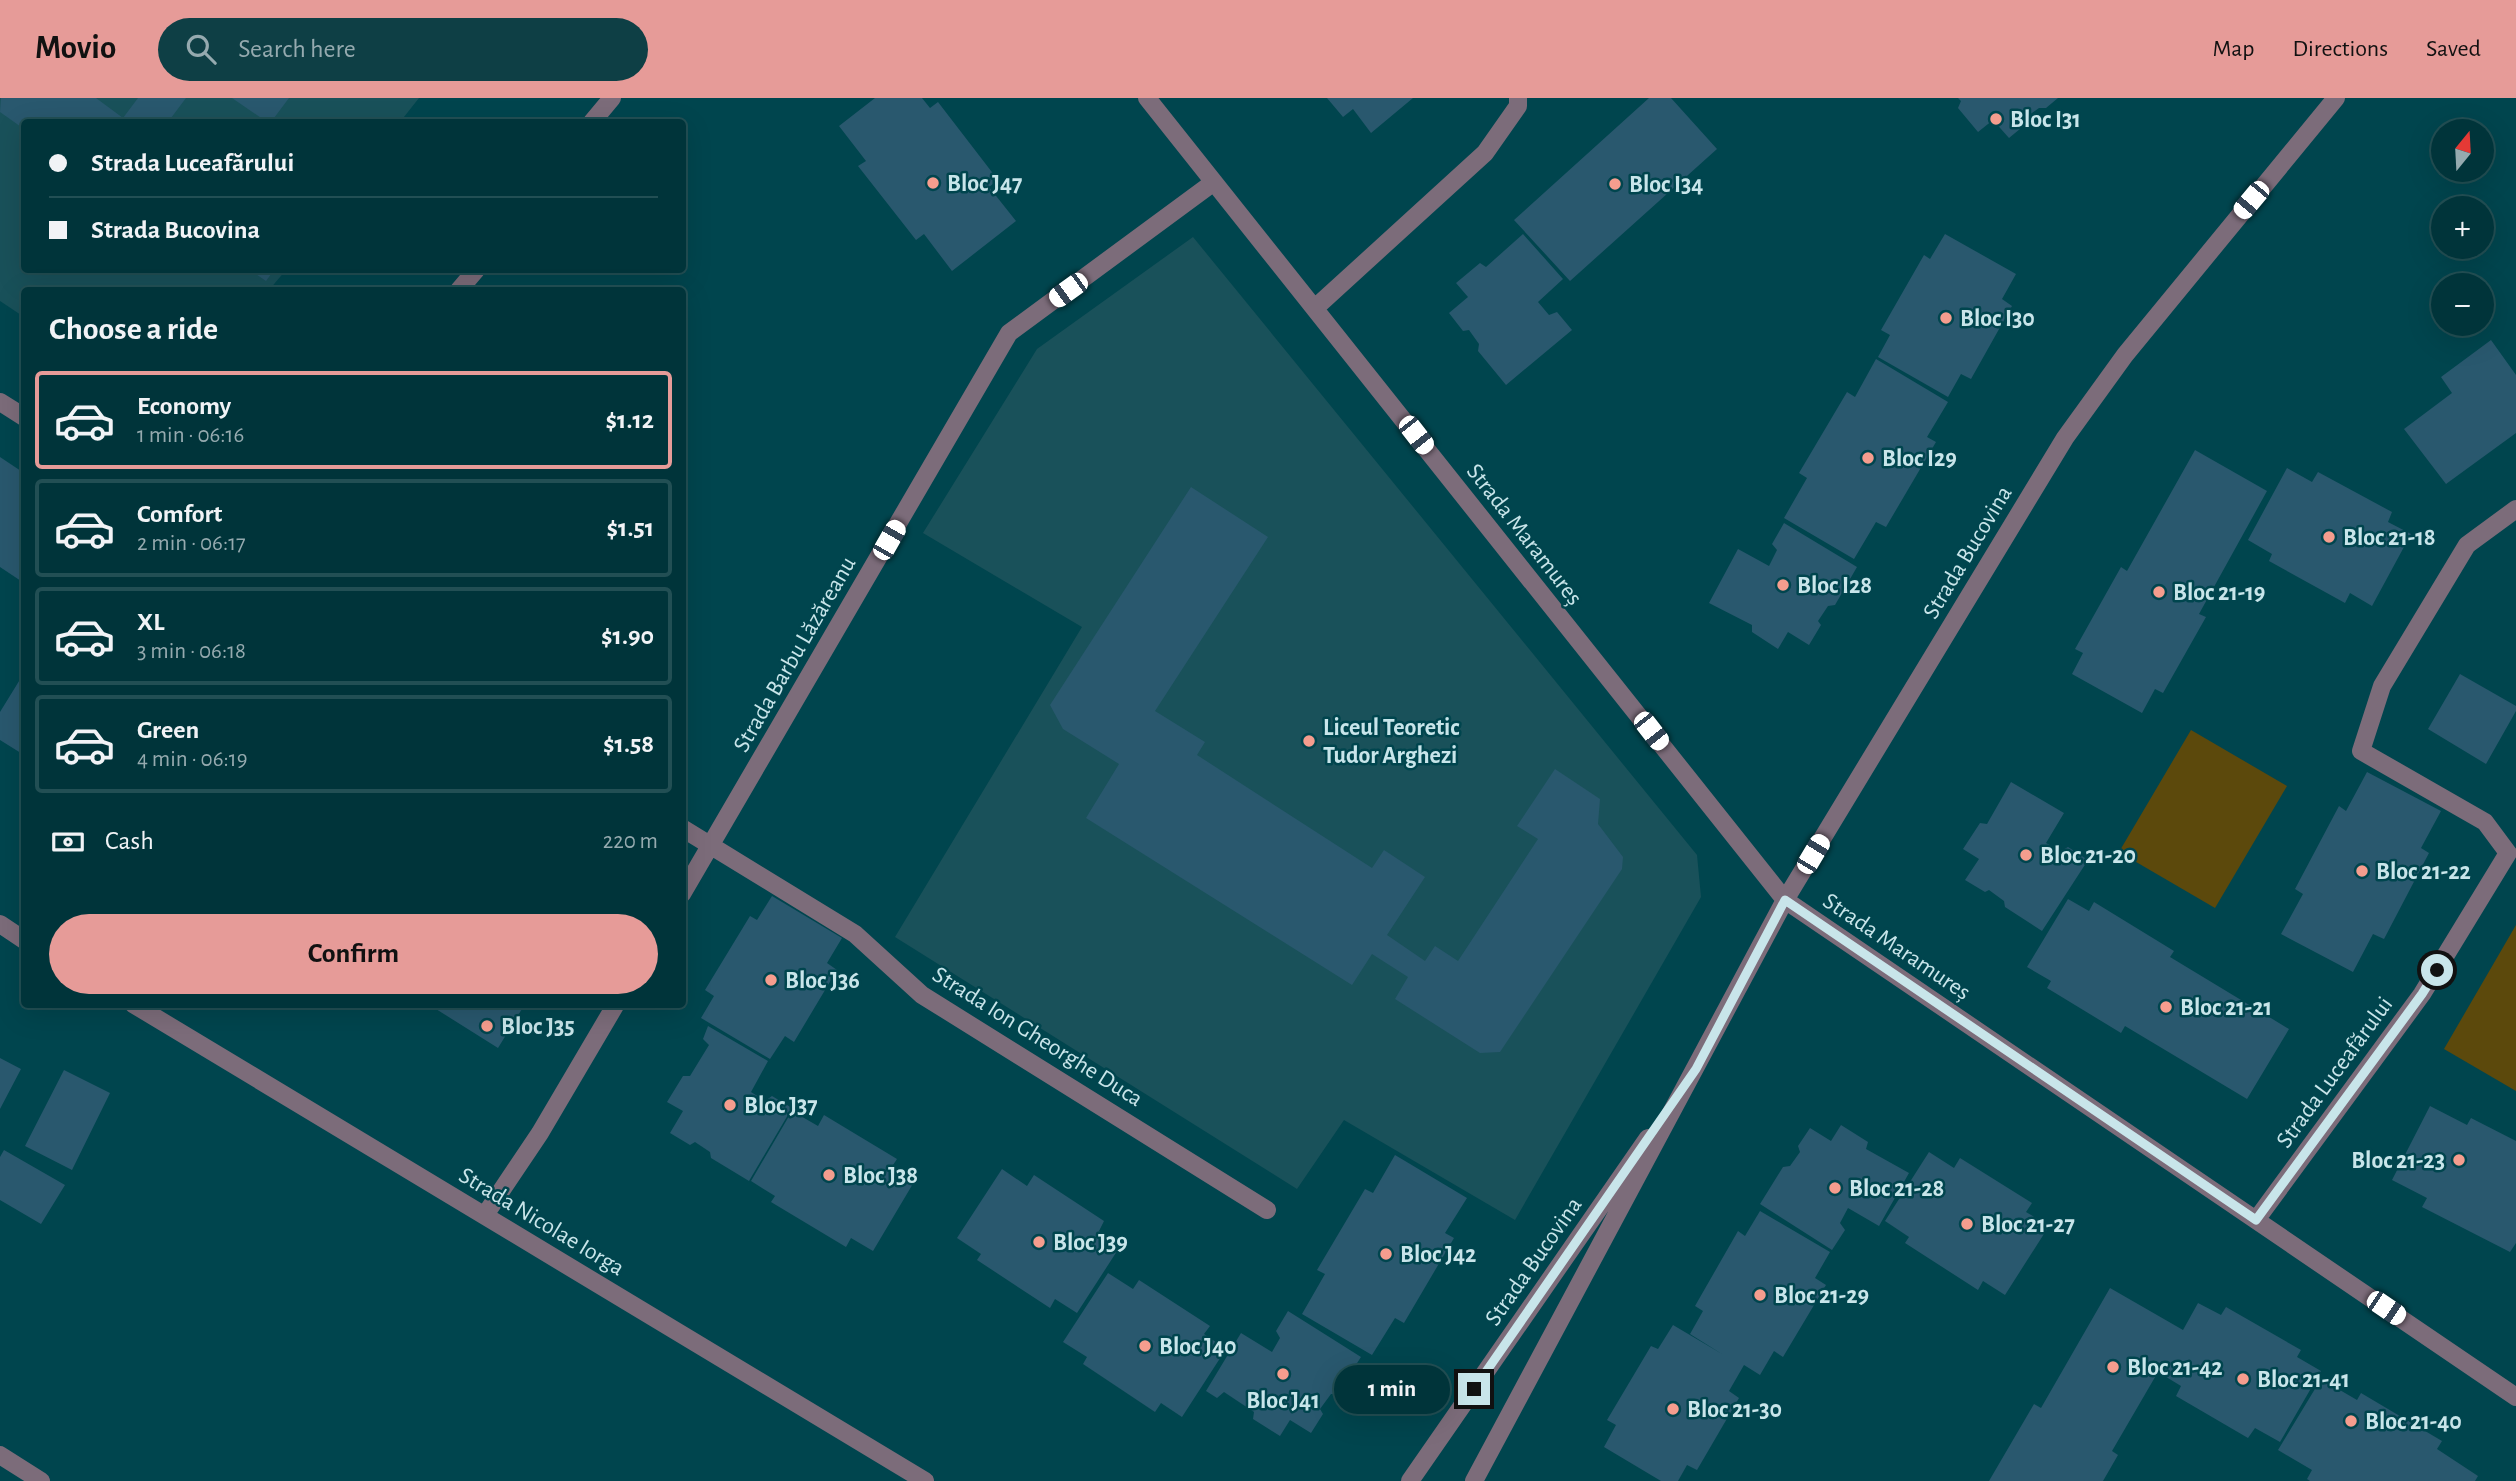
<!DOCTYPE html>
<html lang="en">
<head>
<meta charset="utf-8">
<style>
  :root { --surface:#00343a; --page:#0e3f45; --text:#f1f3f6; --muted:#95aaaf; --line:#224f54; --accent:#e69b98 }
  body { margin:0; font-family:"Alegreya Sans",sans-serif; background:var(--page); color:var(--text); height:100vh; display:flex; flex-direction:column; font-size:26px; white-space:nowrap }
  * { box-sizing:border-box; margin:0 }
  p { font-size:23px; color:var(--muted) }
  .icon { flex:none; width:38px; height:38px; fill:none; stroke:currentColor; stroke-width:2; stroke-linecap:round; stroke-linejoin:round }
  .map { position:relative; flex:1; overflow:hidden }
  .drawer { position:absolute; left:21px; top:189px; width:665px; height:721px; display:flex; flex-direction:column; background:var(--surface); border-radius:7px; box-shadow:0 7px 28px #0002,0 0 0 2px var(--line) }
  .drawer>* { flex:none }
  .guide { position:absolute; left:21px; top:21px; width:665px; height:154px; border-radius:7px; box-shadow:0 7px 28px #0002,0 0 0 2px var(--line); display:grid; align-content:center; height:154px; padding:0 28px; background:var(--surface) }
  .needle { width:46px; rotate:18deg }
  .buttons { position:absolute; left:2431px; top:21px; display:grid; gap:14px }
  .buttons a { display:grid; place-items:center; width:63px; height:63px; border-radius:50%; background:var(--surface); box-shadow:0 7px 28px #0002,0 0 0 2px var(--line); font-size:35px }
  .end { position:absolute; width:32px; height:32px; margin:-16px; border:9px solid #c8e5ea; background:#111; box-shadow:0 0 0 4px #111 }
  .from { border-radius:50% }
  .bubble { position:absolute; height:49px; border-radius:24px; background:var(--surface); box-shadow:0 7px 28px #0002,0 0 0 2px var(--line); font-size:23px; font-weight:700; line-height:49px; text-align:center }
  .car { position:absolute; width:21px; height:42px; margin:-21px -10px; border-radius:9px; box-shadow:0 0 5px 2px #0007; background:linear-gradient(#fff 24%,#345 0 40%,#fff 0 76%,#345 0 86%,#fff 0) }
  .guide b { display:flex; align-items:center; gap:24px; height:66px; font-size:26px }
  .guide b+b { border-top:2px solid var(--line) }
  .guide i { width:18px; height:18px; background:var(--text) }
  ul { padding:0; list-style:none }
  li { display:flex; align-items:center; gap:21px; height:98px; margin:0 14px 10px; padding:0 14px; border:4px solid var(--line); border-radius:7px }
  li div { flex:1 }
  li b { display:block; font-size:26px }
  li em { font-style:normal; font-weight:700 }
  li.selected { border-color:var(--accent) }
  li>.icon { width:63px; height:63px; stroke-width:1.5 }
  h2 { padding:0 28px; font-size:32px; line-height:84px }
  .pay { display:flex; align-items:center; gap:18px; height:77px; padding:0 28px; font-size:26px }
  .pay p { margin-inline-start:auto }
  .primary-button { display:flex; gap:14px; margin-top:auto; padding:14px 28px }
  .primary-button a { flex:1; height:80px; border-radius:42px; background:var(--accent); color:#111; font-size:28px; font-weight:700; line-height:80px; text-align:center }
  header { display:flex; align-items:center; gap:42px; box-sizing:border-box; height:98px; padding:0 35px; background:var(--accent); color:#111 }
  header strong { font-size:33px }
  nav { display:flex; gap:38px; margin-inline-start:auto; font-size:24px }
  .search { width:490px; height:63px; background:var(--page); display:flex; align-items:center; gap:18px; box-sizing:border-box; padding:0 24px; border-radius:38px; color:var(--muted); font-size:26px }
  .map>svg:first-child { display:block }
  .built { fill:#19515a }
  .green { fill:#5c490c }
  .building { fill:#29586e }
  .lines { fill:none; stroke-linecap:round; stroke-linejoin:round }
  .minor { stroke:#7c6c7a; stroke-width:18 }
  .route { stroke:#c8e5ea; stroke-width:9 }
  .poi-dot { fill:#f59d8e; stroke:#00454e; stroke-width:2.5 }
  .labels { text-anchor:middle; stroke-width:5; stroke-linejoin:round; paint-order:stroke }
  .poi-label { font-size:24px; font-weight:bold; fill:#c8e5ea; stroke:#00454e; text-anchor:start }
  .street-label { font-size:24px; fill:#c8e5ea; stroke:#00454e }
</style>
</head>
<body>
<header>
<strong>Movio</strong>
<div class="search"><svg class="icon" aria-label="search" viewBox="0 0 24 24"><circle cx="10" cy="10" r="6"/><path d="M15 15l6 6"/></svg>Search here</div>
<nav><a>Map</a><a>Directions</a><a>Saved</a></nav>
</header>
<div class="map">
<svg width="2516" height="1383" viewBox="0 0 2516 1383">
  <rect width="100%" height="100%" fill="#00454e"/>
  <path class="built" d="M0,0h419l-19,24h-376v148h262l-17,20h-245v27l-24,-16z
    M1193,139l504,618 4,42 -186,323 -171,-100 -47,69 -402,-252 187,-310 -159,-94 114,-184z"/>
  <path class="green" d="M2191,632l96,56 -72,122 -96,-56z
    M2516,827v166l-72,-42z"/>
  <path class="building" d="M1,0h95l27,20 15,-20h48l-18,24h-144v7l-24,-17z
    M232,0h57l-18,24h-4z
    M875,0h47l8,10 8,-6 60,78 -9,7 27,34 -64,50 -28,-37 -8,6 -58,-74 8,-5 -27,-35z
    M1327,0h86l-42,35 -18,-24 -10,8z
    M1649,0h22l46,51 -147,132 -56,-61z
    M1958,0h100l-12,10h-7l-14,10 1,6 -17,14 -16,-18 -15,12 -20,-24 3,-7z
    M1523,136l40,45 -25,23 11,13 8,-3 15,18 -66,55 -28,-34 1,-7 -10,-14 -6,1 -14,-18 19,-16 -12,-14 24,-20 6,4z
    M1945,136l71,40 -14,25 10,7 -41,73 -10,-5 -13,23 -70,-40 12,-22 -9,-5 43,-75 6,4z
    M250,172h24l-8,11z
    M2491,242l25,35v58l-70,51 -42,-55 48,-36 -11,-16z
    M1876,261l72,43 -21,35 9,5 -50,85 -10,-5 -22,37 -70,-41 23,-40 -8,-5 48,-81 8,5z
    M2195,352l72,41 -68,123 7,3 -43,76 -8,-4 -13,24 -70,-39 11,-21 -8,-4 46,-82 6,4z
    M0,359l24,16v103l-3,5 -21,-14z
    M2287,370l25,14 6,-10 74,40 -4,10 23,12 -39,72 -22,-13 -5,10 -76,-42 3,-7 -24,-14z
    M1191,389l77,50 -113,174 50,31 -8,13 175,113 12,-18 41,27 -38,58 38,26 10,-15 23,15 80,-122 -21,-13 38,-57 45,30 -2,25 25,33 -1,12 -122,183 -20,1 -85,-54 13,-22 -36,-23 -20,31 -266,-167 33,-54 -56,-35 -13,-24z
    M1784,425l73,44 -22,38 -7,1 -10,15 3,4 -12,20 -21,-13 -10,17 -26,-17v-7l-43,-22 29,-54 31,17 8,-16 -5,-6z
    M24,575v82l-24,-15v-28z
    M2460,576l56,32v5l-30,53 -58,-35z
    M2367,674l74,39 -20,37 8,5 -45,86 -11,-5 -20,38 -72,-38 22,-40 -8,-5 44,-83 7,5z
    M2011,684l53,31 -18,30 15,8 7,-4 20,13 -46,71 -37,-24 -1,-6 -15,-11 -4,2 -20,-12 14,-21 -16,-10 17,-26 7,1z
    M772,798l70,42 -15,25 10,7 -43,72 -9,-6 -15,23 -69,-41 13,-22 -9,-6 45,-74 7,4z
    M2068,801l21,12 5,-9 80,49 -4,6 119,72 -42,70 -122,-73 -4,7 -74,-45 4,-7 -24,-14z
    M428,906h97l-27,44z
    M708,928l60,35 -17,31 14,9 7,-5 20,12 -43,73 -38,-23 -1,-6 -15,-10 -5,3 -20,-12 13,-22 -16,-9 16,-26h7l19,-31 -6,-6z
    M0,960l21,11 -21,40z
    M64,972l46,23 -38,77 -47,-24z
    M2430,1008l37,19 4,-7 45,23v102l-6,9 -88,-45 5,-9 -35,-18z
    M792,1013l26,15 6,-11 73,44 -6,9 23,14 -41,69 -22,-13 -5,9 -75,-45 4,-6 -24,-15z
    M1841,1027l27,17 -2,7 43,24 -30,53 -31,-18 -8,15 5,7 -13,20 -72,-46 23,-37 7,-1 10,-14 -2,-6 12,-18 21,13z
    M4,1052l61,35 -24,39 -41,-24v-43z
    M1929,1054l25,16 6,-10 72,45 -6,9 23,14 -44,69 -22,-14 -5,9 -73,-47 4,-6 -24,-16z
    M1395,1057l72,43 -22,35 9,5 -50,85 -9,-5 -23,37 -70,-41 23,-40 -8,-4 48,-81 8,4z
    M1002,1071l25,17 7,-11 70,46 -5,10 22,14 -44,68 -22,-14 -5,9 -73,-48 4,-6 -24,-16z
    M1760,1113l70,41 -15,26 11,7 -43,72 -9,-6 -14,24 -16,-10 -15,26 10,7 -42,72 -10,-5 -9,16h-17l-57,-34 12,-22 -9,-5 44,-74 7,3 15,-24 49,29 -32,-20 13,-23 -8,-5 43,-75 7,5z
    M1108,1175l25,16 6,-9 71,46 -6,8 22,15 -44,68 -21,-14 -6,9 -72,-48 4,-7 -24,-15z
    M2110,1190l73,42 15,-27 23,12 5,-8 75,43 -4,7 24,14 -41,71 -25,-14 -7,10 -72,-42 5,-10 -23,-14 -46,79 6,4 -15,26h-114l45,-77 7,4z
    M1288,1213l73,46 -24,37h-6l-11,15 3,5 -12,19 -21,-13 -10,16 -27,-17 1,-7 -30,-20 -7,6 -11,-7 35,-58 31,19 8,-14 -4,-7z
    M2321,1281l36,21 4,-7 81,48 -5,8 41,27 -3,5h-165l-3,-2 5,-9 -34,-20z"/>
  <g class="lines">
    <path class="minor" d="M1147,0l638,802 731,497
      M592,24l20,-24
      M459,192l17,-20
      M1315,210l170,-155 33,-47v-8
      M0,304l24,15
      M682,730l173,106 67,61 345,215
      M682,796l327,-561 205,-151
      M0,826l24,16
      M133,906l792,477
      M485,1117l55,-82 76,-129
      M2256,1122l166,-226 86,-141 -23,-31 -124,-71 21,-65 85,-141 49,-36
      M0,1357l41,26
      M1410,1383l238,-343
      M1474,1383l311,-581 280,-462 60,-83 211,-257"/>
  </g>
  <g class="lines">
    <path class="route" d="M1474,1291l222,-320 89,-169 471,320 166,-226 15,-24"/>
  </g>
  <g class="poi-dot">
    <circle cx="1996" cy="21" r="7"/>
    <circle cx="933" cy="85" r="7"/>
    <circle cx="1615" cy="86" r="7"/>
    <circle cx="1946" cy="220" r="7"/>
    <circle cx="1868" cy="360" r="7"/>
    <circle cx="2329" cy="439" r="7"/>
    <circle cx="1783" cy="487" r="7"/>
    <circle cx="2159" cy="494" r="7"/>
    <circle cx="1309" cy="643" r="7"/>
    <circle cx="2026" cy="757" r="7"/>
    <circle cx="2362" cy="773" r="7"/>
    <circle cx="771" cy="882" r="7"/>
    <circle cx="2166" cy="909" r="7"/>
    <circle cx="487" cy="928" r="7"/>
    <circle cx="730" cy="1007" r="7"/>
    <circle cx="2459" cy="1062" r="7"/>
    <circle cx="829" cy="1077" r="7"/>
    <circle cx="1835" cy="1090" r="7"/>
    <circle cx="1967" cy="1126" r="7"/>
    <circle cx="1039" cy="1144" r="7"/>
    <circle cx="1386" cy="1156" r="7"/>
    <circle cx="1760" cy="1197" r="7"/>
    <circle cx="1145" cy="1248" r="7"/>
    <circle cx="2113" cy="1269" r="7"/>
    <circle cx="1283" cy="1276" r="7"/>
    <circle cx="2243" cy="1281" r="7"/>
    <circle cx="1673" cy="1311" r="7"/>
    <circle cx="2351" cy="1323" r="7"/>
  </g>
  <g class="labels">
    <g class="poi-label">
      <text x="2010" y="29">Bloc I31</text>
      <text x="947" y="93">Bloc J47</text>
      <text x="1629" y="94">Bloc I34</text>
      <text x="1960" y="228">Bloc I30</text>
      <text x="1882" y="368">Bloc I29</text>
      <text x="2343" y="447">Bloc 21-18</text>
      <text x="1797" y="495">Bloc I28</text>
      <text x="2173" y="502">Bloc 21-19</text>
      <text x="1323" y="637">Liceul Teoretic<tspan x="1323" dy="28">Tudor Arghezi</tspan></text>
      <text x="2040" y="765">Bloc 21-20</text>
      <text x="2376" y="781">Bloc 21-22</text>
      <text x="785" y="890">Bloc J36</text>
      <text x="2180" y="917">Bloc 21-21</text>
      <text x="501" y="936">Bloc J35</text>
      <text x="744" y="1015">Bloc J37</text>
      <text x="2445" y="1070" text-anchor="end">Bloc 21-23</text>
      <text x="843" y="1085">Bloc J38</text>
      <text x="1849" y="1098">Bloc 21-28</text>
      <text x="1981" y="1134">Bloc 21-27</text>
      <text x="1053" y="1152">Bloc J39</text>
      <text x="1400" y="1164">Bloc J42</text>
      <text x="1774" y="1205">Bloc 21-29</text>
      <text x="1159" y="1256">Bloc J40</text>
      <text x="2127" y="1277">Bloc 21-42</text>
      <text x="2257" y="1289">Bloc 21-41</text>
      <text x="1283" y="1310" text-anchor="middle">Bloc J41</text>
      <text x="1687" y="1319">Bloc 21-30</text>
      <text x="2365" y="1331">Bloc 21-40</text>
    </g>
    <g class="street-label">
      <text transform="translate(1525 436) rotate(52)" y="8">Strada Maramureș</text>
      <text transform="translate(1967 454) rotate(-59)" y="8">Strada Bucovina</text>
      <text transform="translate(794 556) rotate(-60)" y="8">Strada Barbu Lăzăreanu</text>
      <text transform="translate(1897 848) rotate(34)" y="8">Strada Maramureș</text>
      <text transform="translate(1038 938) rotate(32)" y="8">Strada Ion Gheorghe Duca</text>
      <text transform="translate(2334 974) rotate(-54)" y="8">Strada Luceafărului</text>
      <text transform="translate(542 1123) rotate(31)" y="8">Strada Nicolae Iorga</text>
      <text transform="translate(1533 1163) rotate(-55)" y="8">Strada Bucovina</text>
    </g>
  </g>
</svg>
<div class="buttons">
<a><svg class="needle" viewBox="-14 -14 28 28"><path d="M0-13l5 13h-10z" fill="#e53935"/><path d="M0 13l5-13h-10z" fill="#95aaaf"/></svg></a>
<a>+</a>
<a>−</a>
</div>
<i class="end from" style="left:2437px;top:872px"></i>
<i class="end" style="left:1474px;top:1291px"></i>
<div class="bubble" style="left:1334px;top:1267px;width:116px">1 min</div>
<i class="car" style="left:2251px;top:102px;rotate:220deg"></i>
<i class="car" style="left:1068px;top:192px;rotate:234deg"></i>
<i class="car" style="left:1416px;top:337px;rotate:142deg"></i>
<i class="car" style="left:889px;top:442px;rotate:30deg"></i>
<i class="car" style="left:1651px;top:633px;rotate:142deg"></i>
<i class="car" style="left:1813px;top:756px;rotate:31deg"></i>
<i class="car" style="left:2386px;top:1210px;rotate:124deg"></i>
<div class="guide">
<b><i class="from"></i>Strada Luceafărului</b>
<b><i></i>Strada Bucovina</b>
</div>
<section class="drawer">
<h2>Choose a ride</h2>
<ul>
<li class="selected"><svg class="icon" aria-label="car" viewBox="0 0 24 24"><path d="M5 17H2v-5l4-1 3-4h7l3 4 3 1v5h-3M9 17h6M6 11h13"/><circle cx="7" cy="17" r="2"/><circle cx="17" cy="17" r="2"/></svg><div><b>Economy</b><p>1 min · 06:16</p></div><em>$1.12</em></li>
<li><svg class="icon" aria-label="car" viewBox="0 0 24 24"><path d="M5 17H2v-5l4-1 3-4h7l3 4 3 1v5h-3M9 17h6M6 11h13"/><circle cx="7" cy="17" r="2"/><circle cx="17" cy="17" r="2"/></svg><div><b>Comfort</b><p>2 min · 06:17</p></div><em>$1.51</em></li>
<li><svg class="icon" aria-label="car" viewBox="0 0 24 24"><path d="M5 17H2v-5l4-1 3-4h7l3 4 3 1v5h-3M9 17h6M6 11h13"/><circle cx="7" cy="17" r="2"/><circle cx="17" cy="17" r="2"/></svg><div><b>XL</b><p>3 min · 06:18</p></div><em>$1.90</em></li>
<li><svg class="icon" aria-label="car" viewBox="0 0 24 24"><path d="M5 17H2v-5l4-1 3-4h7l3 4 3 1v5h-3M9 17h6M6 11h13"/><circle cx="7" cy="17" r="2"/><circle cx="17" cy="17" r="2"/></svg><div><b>Green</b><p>4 min · 06:19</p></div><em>$1.58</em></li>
</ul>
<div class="pay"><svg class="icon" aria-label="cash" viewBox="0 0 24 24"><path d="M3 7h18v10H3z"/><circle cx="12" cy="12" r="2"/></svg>Cash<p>220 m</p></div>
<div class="primary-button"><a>Confirm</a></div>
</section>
</div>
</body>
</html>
